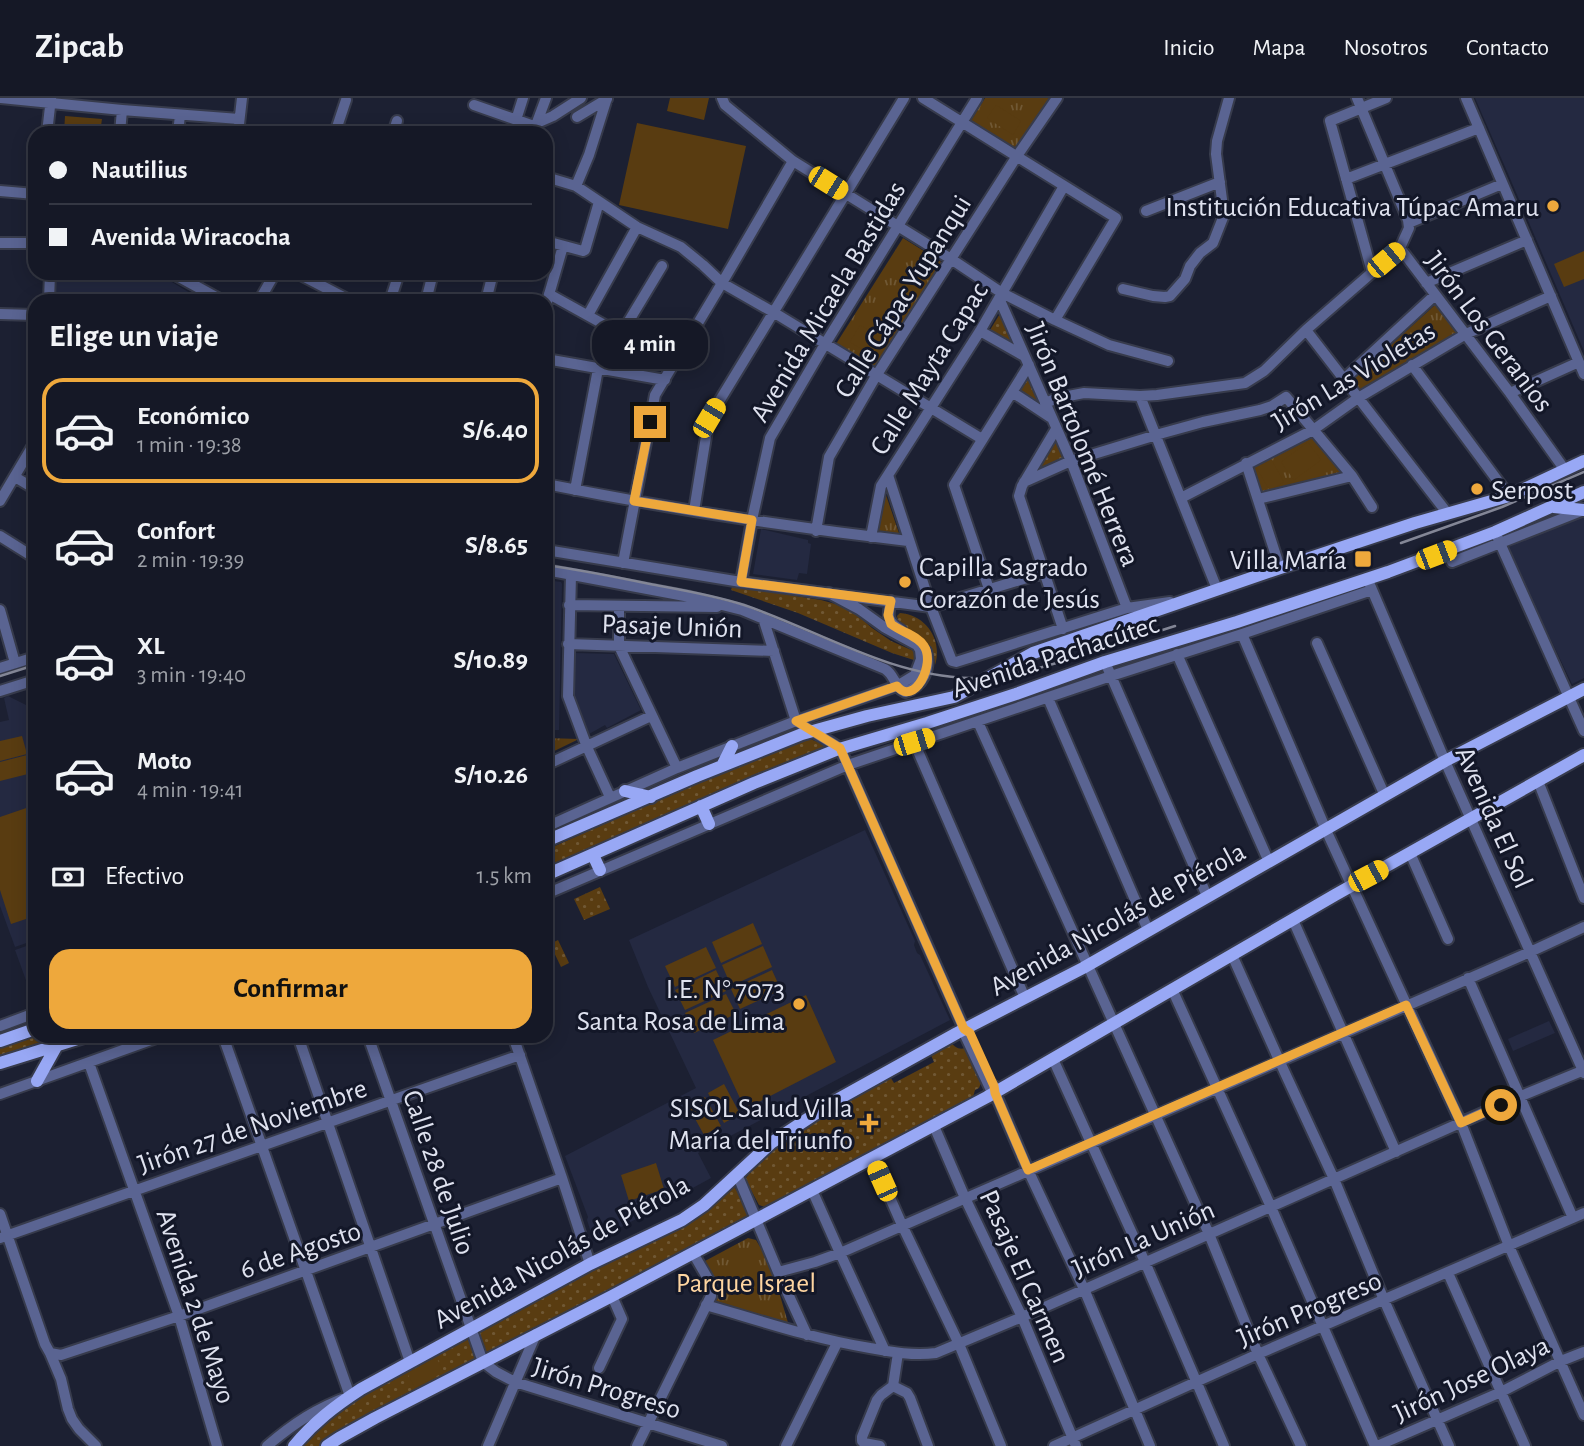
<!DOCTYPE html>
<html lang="es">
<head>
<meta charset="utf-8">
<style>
  :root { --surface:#151826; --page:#222532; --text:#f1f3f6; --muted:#9da0a7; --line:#343743; --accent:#eea83c }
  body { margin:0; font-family:"Alegreya Sans",sans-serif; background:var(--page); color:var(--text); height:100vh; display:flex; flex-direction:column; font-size:26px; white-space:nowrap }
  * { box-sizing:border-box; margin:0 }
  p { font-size:23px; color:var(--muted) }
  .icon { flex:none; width:38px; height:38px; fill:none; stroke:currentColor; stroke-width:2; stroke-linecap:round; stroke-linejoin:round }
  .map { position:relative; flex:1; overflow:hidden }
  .details { position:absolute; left:28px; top:196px; width:525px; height:749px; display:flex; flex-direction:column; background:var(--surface); border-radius:21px; box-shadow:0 4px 18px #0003,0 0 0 2px var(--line) }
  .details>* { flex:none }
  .hud { position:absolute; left:28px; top:28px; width:525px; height:154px; border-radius:21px; box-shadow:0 4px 18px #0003,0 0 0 2px var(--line); display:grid; align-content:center; height:154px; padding:0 21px; background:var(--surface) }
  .end { position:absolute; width:32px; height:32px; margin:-16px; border:9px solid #eea83c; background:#111; box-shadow:0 0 0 4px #111 }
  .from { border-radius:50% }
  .bubble { position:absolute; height:49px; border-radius:21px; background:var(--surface); box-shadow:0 4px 18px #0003,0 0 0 2px var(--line); font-size:23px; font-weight:700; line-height:49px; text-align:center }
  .car { position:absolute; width:21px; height:42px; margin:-21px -10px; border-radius:9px; box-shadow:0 0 5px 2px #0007; background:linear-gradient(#f5c518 24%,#345 0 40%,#f5c518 0 76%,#345 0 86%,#f5c518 0) }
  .hud b { display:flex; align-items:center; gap:24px; height:66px; font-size:26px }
  .hud b+b { border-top:2px solid var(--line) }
  .hud i { width:18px; height:18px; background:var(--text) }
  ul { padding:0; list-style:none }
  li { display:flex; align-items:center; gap:21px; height:105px; margin:0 14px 10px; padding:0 7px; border:4px solid transparent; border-radius:21px }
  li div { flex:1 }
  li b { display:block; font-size:26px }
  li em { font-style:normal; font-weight:700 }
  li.on { border-color:var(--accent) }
  li>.icon { width:63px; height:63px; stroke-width:1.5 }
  h2 { padding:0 21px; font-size:32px; line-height:84px }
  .pay { display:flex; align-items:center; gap:18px; height:77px; padding:0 21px; font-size:26px }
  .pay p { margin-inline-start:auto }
  .cta { display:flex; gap:14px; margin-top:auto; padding:14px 21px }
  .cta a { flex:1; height:80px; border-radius:21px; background:var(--accent); color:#111; font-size:28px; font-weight:700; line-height:80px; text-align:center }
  header { display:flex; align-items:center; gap:42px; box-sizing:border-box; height:98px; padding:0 35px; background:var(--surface); border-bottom:2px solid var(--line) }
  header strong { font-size:33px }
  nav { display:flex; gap:38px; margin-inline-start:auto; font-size:24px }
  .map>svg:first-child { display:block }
  .built { fill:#242941 }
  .grass { fill:url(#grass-dots) }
  .park { fill:url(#park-tufts) }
  .garden { fill:#593c11 }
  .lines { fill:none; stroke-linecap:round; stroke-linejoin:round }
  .minor-casing { stroke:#373b4c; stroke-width:14 }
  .major-casing { stroke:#373b4c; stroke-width:16 }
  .minor { stroke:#5a6492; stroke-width:10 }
  .major { stroke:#98a8f5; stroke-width:12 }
  .rail { stroke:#838696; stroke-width:2.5 }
  .route { stroke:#eea83c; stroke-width:9 }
  .poi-dot { fill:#eea83c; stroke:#131728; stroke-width:2.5 }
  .labels { text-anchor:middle; stroke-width:6; stroke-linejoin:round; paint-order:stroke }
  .poi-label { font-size:28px; fill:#dfe2ef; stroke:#131728; text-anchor:end }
  .street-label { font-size:28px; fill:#dfe2ef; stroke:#131728 }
  .park-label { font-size:28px; fill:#fed5a1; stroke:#131728 }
</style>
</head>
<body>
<header>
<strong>Zipcab</strong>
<nav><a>Inicio</a><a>Mapa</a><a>Nosotros</a><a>Contacto</a></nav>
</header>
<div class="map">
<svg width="1584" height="1348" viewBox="0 0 1584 1348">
  <defs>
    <pattern id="grass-dots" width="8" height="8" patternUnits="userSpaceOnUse" patternTransform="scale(1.75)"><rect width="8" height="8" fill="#593c11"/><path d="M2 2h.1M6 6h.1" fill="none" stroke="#705834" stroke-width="1.8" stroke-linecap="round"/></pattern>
    <pattern id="park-tufts" width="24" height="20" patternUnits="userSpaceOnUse" patternTransform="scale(1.75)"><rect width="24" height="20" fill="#593c11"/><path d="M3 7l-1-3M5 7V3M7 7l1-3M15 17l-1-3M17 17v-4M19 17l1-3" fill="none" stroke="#705834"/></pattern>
  </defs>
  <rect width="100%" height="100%" fill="#1c2032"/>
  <path class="built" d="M1475,0h109v253l-75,-175z
    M55,175h102l33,20 -5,8h-131z
    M1584,412v168l-12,6 -65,-136z
    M761,431l47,11v3l3,1 -4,30 -8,-1 -2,7 -44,-6z
    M546,482l15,2 1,2 -3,146h-13z
    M575,555l39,1 27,56 -34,18 -2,-3 -16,9 -14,-39z
    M8,598l20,10 7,-2v236l-20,7 -15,-41v-184l9,-2 -5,-22z
    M865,732l50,111 -1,4 3,8 3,2 30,65 -252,133 13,25 -117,64 -7,-22 1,-3 -23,-61 131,-68 -48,-101 -19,-47z
    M35,845v62l-20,-55z
    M1549,923l6,12 -42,18 -5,-12z"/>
  <path class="grass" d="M1001,214l13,33 -24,-15z
    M1029,277l14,31 -26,-15z
    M1056,340l9,20 -33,17z
    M732,489l20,2 69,11 18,5 15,7 18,16 19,13 25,11 4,10 -28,-9 -94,-40 -67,-23z
    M900,515c26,2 43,27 35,52 -2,-37 -34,-27 -38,-49z
    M805,639l23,9v4l-123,50 -159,68v-18l237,-106z
    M600,789l10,22 -26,11 -10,-21z
    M558,842l11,23 -8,4 -11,-23z
    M35,937l31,1 -66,22v-10z
    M951,944c3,5 8,8 14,6l16,35 -2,5 -4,2 -2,7 -205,111 -9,-3 -14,-26 3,-4 -1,-4c46,-36 92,-66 142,-96l5,8 40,-21 -4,-9z
    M734,1088l17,30v2l-266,138 -8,-26z
    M467,1239l2,2 6,21 -153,86h-19l31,-30 32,-24z"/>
  <path class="park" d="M985,0h64l-33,53 -46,-29z
    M903,140l40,25 -67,107 -40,-26z
    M1436,206l22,31 -98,55 -8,-10z
    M1313,337l34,39 -87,21 -9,-30z
    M883,397h3l14,41h-25z
    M546,640l33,1 -33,16z
    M748,1140l8,2 15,25 18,61 -74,-20 1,-20 -11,-25z"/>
  <path class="garden" d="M670,0h39l-5,22 -37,-9z
    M996,7l25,16 -8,14 -26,-17z
    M65,18l37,3 -2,14h-36z
    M637,25l109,23 -18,83 -109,-24z
    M1584,153v28l-20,8 -10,-23z
    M860,227l28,17 -11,17 -27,-17z
    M1308,344l13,18 -27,20 -13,-18z
    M1271,361l13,23 -14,9 -14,-24z
    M22,638l5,18 -27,7v-20z
    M27,657l5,18 -32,8v-19z
    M35,707v111l-24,8 -11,-34v-73z
    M753,825l9,21 -41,19 -9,-21z
    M763,848l9,21 -41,19 -9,-21z
    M706,849l10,21 -41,19 -10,-21z
    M716,872l10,21 -41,19 -10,-20z
    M772,872l9,20 -41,19 -9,-20z
    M726,896l10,20 -42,19 -9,-20z
    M806,897l30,67 -91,47 -32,-69z
    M724,986l16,30 -16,9 -16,-30z
    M705,999l16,29 -17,9 -16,-29z
    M656,1065l8,26 -35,12 -8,-26z
    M436,1259l8,15 -29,16 -8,-15z"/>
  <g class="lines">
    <g class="minor-casing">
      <path id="minor" d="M1,0l121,12 117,9
        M722,0l3,7 68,56 158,98 51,34 53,27 54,25 59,16
        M923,0l193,120 -61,102
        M1357,0l51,122 1,8 -9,20 110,145 55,77
        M1466,0l118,276
        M474,7l60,21 2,-1 10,-27
        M577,19l30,-18
        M516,22l7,-22
        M537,25l16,-7 28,-18
        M47,35l4,-35
        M120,35l2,-23
        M178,35l2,-18
        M238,35l4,-35
        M335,35l11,-33
        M393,35l4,-12
        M546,79l30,9 61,41 44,20 22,18 19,18 51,29 209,127
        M1346,81l133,-51
        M576,88l13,-31 18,-57
        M0,93l35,3
        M1146,113l74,-29
        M1409,125l93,-39
        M546,143l37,10 2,-1 14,-48
        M0,145h35
        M1372,174l-42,-151 56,-23
        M172,175l51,28
        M297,175l54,28
        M1426,185l101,-43
        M1123,191l30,7 12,1 5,-1 15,-17 5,-13 10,-13 13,-10 11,-28 -8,-61 1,-13 12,-43
        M549,196l72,40
        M999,200l72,163 56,147
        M49,203l1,-28
        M259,203l16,-28
        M390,203l9,-28
        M426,203l7,-28
        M486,203l7,-28
        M546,207l17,-59
        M0,216l35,1
        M588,217l49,-88
        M1306,232l142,184
        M980,233l44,25
        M546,261l119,21
        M1412,267l97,131
        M1344,281l91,-84
        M1012,294l38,25
        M1510,295l69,-31
        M1140,298l77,193
        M1045,305l13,-5 26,-5 56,3 17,-1 88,-12 19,-12 42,-41 94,-82
        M1056,331l-34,57 -3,10 44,133
        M1246,365l34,105
        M888,377l43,132 21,54 4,1 171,-54 43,-6
        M15,379l20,12
        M1024,384l47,-21 92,-28 40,-11 57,-12 12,-4 14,-9 66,79 20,31
        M546,386c120,24 241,43 362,57
        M575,392l23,-121 23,-35 41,-68
        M1181,400l132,-68 45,-32 108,-64 85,-38
        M1258,401l94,-23
        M0,403l35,-59
        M694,413l15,-93 195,-320
        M816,433l13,-74 47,-81 75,-117 66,-103 40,-58
        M1495,434l89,199
        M0,438l35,22
        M871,439l10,-51 99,-155 84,-145
        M546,452l195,32 190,25 112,-34
        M1452,464l132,-52
        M623,465l32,-168 67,-112 71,-122
        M546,472l144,27 52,13 143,59c10,6 9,18 20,23 18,-6 26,-23 21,-41
        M571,477l-3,121 19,51 23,50
        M741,484l11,-62 18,-82 55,-94 152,-246
        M1370,487l75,176 139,312
        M989,491l-35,-104 75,-120
        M891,503c-4,15 -4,21 10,29
        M569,507l148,2
        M619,508v40l58,122
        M0,512l15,53
        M763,520l33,103 44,27 124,281 1,6 25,53 5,5
        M1242,536l84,196 135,293 48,123 75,169
        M1317,545l68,153
        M568,546l206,7
        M1177,556l92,208
        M1105,564l102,234
        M0,570l35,-11
        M0,593l35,-11
        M1048,600l100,232
        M978,624l231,512 49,120 43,92
        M914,644l111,256
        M546,667l105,-49
        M1538,683l46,117
        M546,729l131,-59 119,-47 101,-35 18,-11 6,-16 -1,-9 -3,-5 -33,-18 -25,-18 -30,-16
        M1410,755l38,86
        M546,796l302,-129 263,-89 131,-42 130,-44
        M1293,822l103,232
        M1232,857l47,105 55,119 50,121 65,146
        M1468,880l105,240
        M1172,891l99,218 104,239
        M0,928l35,-13
        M223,938l127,360c-33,12 -56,27 -83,50
        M298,938l112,326
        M368,938l115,326 13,10 19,10 207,64
        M513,938l49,142 28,86
        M1053,961l92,203 79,184
        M89,965l90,253 38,130
        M994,988l1,7 33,77 56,119 66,157
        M0,996l162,-58
        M934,1028l31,72 57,119 54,129
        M873,1061l29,66 57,119 42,102
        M737,1076l41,98 29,63
        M812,1092l28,63 45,98
        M0,1116l45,130 5,9 11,26 7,30 4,10 7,10 17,17
        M0,1140l520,-183
        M778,1174l37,-10 25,-9 690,-301 54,-25
        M1448,1175l77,173
        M706,1207c55,16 108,34 164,43 22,4 43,8 66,5l86,-36 499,-221 63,-26
        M50,1255l11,2 118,-39 383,-138
        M599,1270l23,-49 -10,-23
        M893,1288l14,7 3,5 18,48
        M488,1348l48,-112
        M637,1348l74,-150v-12l-18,-31
        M786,1348l51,-103
        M880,1348l-16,-3 -2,-2v-4l15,-37 4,-5 12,-9 5,-33
        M1054,1348l204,-92 326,-141
        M1377,1348l124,-54 60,-31 23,-9"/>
    </g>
    <g class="major-casing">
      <path id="major" d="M1554,409l30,3
        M722,668l10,-20
        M625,693l26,6
        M701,708l8,18
        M546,743l151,-65 105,-42 65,-18 87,-19 79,-44 247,-85 135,-45 94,-27 75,-35
        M593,757l7,15
        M546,777l208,-92 82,-33 91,-27 89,-29 89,-32 132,-40 151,-50 107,-40 89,-40
        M0,943l35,-12
        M0,965l87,-27
        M37,983l20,-36
        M294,1348c20,-24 41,-40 67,-57l229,-125 92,-44 22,-15 67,-62 62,-41 124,-69 126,-65 362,-207 139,-72
        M327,1348l12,-8 36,-20 237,-122 375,-199 348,-202 249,-140"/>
    </g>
    <use href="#minor" class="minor"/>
    <use href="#major" class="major"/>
    <path class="rail" d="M1401,445l101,-36 82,-35
      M546,467c35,5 70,12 104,19 32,6 63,11 94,21 74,25 145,71 226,73 28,1 56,-6 83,-14 41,-11 81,-25 122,-38
      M0,578l35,-11"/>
  </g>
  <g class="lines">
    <path class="route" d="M650,324l-16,79 118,19 -11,62 150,19 -3,14 3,9c10,8 26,11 33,22 12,18 -10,61 -27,40l-101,35 44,27 124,281 6,4 24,53 1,7 33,77 378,-165 55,118 40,-18"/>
  </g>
  <g class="poi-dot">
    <circle cx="1553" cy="108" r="7"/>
    <circle cx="1477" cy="391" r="7"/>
    <rect x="1354" y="452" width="18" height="18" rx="3.5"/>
    <circle cx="905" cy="484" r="7"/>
    <circle cx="799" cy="906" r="7"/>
    <path d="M865.5 1014.5h7v7h7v7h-7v7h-7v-7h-7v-7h7z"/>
  </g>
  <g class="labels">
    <g class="poi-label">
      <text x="1539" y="118">Institución Educativa Túpac Amaru</text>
      <text x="1491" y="401" text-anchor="start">Serpost</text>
      <text x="1347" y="471">Villa María</text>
      <text x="919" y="478" text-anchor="start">Capilla Sagrado<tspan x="919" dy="32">Corazón de Jesús</tspan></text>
      <text x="785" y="900">I.E. N° 7073<tspan x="785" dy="32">Santa Rosa de Lima</tspan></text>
      <text x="853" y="1019">SISOL Salud Villa<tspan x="853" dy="32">María del Triunfo</tspan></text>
    </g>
    <g class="street-label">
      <text transform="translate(902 198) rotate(-58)" y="10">Calle Cápac Yupanqui</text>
      <text transform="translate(827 203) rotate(-59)" y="10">Avenida Micaela Bastidas</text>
      <text transform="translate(1490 233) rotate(53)" y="10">Jirón Los Geranios</text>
      <text transform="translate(928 270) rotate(-58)" y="10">Calle Mayta Capac</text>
      <text transform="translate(1353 277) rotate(-31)" y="10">Jirón Las Violetas</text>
      <text transform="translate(1084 346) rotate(68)" y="10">Jirón Bartolomé Herrera</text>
      <text transform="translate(672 527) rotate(2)" y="10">Pasaje Unión</text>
      <text transform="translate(1055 557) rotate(-18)" y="10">Avenida Pachacútec</text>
      <text transform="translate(1495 719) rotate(66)" y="10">Avenida El Sol</text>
      <text transform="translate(1117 820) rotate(-29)" y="10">Avenida Nicolás de Piérola</text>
      <text transform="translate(252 1027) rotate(-19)" y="10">Jirón 27 de Noviembre</text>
      <text transform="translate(440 1074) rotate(71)" y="10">Calle 28 de Julio</text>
      <text transform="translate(1143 1140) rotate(-24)" y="10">Jirón La Unión</text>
      <text transform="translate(300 1151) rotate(-19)" y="10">6 de Agosto</text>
      <text transform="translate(561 1153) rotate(-29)" y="10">Avenida Nicolás de Piérola</text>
      <text transform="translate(1026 1178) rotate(66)" y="10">Pasaje El Carmen</text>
      <text transform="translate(197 1208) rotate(72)" y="10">Avenida 2 de Mayo</text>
      <text transform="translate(1309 1210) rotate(-23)" y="10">Jirón Progreso</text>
      <text transform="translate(1471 1280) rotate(-25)" y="10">Jirón Jose Olaya</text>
      <text transform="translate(607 1289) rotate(17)" y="10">Jirón Progreso</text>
    </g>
    <g class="park-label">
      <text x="746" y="1194">Parque Israel</text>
    </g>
  </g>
</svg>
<i class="end from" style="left:1501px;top:1007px"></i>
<i class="end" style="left:650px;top:324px"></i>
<div class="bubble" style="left:592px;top:222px;width:116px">4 min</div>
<i class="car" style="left:828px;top:85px;rotate:122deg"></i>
<i class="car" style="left:1386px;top:162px;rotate:50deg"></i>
<i class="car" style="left:709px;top:320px;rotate:31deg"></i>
<i class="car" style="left:1436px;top:457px;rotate:69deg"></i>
<i class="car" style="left:914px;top:644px;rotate:73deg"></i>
<i class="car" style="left:1368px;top:778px;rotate:62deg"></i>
<i class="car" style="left:882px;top:1083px;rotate:336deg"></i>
<div class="hud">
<b><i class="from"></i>Nautilius</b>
<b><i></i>Avenida Wiracocha</b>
</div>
<section class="details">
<h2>Elige un viaje</h2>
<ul>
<li class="on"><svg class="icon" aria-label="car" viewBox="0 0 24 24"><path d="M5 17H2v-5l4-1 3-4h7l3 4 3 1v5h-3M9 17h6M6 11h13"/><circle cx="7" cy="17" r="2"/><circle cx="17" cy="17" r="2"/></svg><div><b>Económico</b><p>1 min · 19:38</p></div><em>S/6.40</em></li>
<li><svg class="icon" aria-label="car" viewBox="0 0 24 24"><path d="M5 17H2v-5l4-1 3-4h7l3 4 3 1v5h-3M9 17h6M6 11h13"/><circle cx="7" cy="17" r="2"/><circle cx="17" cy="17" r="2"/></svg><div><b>Confort</b><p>2 min · 19:39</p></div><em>S/8.65</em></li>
<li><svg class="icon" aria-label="car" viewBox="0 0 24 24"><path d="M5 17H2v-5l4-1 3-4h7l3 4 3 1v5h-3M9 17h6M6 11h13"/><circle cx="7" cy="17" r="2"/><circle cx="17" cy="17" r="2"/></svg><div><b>XL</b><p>3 min · 19:40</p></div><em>S/10.89</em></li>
<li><svg class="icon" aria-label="car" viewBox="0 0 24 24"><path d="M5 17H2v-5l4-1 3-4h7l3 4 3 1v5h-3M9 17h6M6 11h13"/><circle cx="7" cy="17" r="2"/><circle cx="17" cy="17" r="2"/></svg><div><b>Moto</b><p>4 min · 19:41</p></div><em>S/10.26</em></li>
</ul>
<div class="pay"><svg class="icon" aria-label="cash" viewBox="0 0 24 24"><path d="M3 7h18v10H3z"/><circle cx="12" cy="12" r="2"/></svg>Efectivo<p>1.5 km</p></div>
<div class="cta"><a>Confirmar</a></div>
</section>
</div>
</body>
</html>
